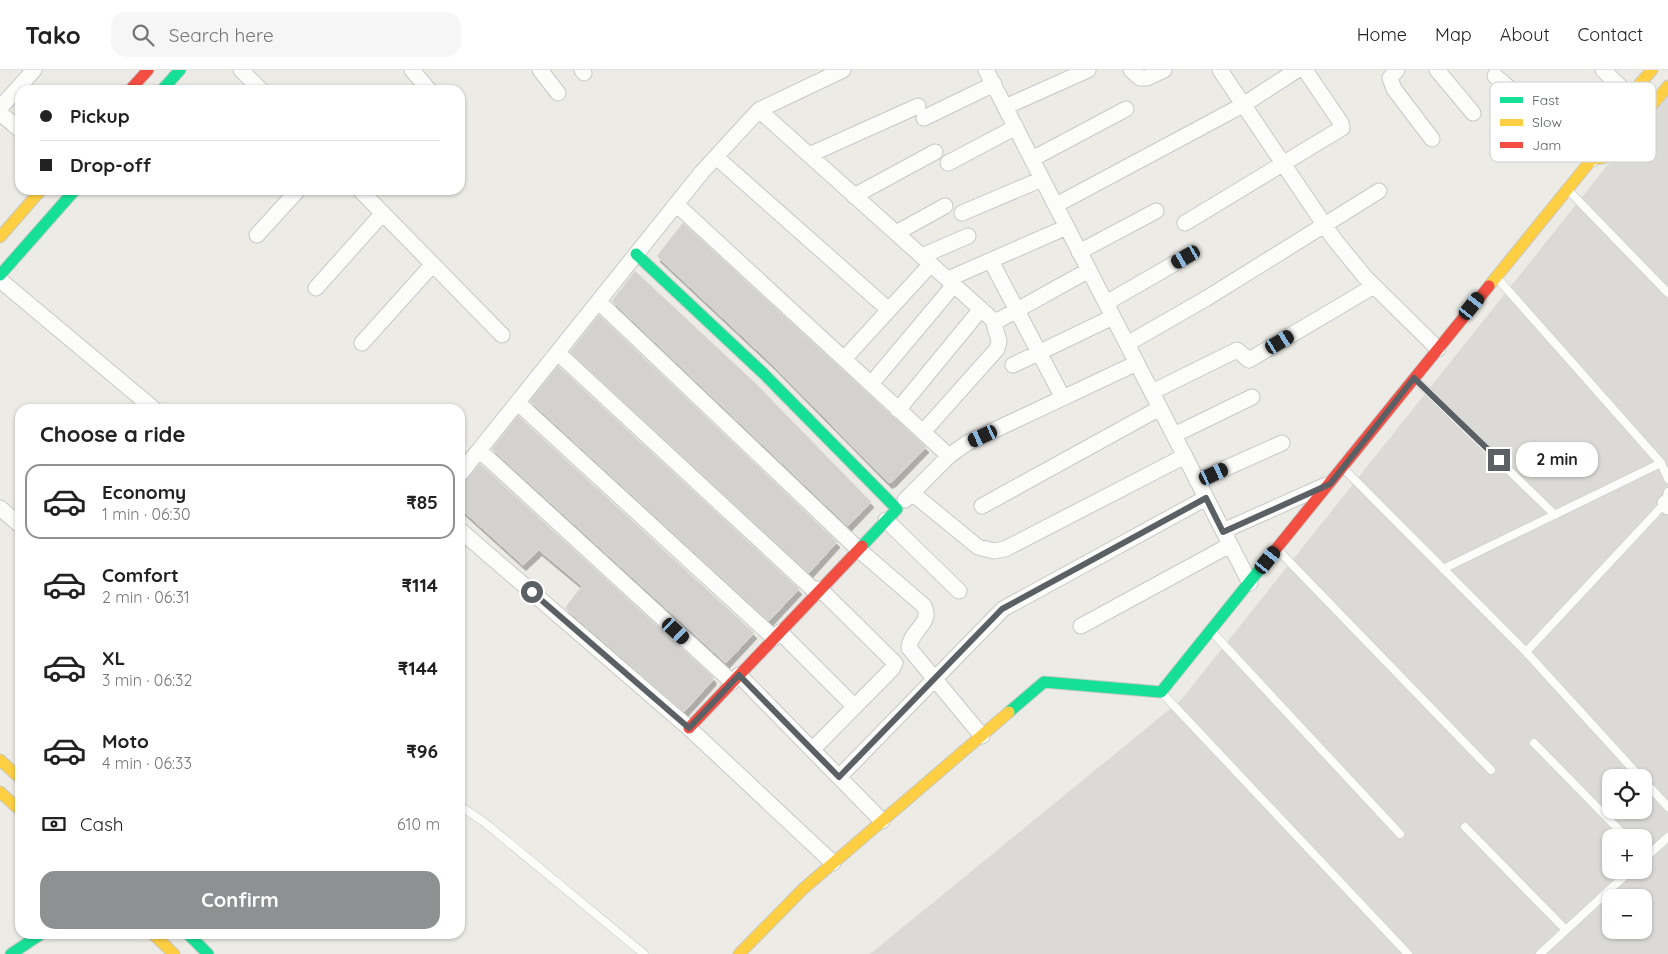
<!DOCTYPE html>
<html lang="en">
<head>
<meta charset="utf-8">
<style>
  :root { --surface:#fff; --page:#f6f6f6; --text:#222; --muted:#767676; --line:#e0e0e0; --accent:#8e9192 }
  body { margin:0; font-family:Quicksand,sans-serif; background:var(--page); color:var(--text); height:100vh; display:flex; flex-direction:column; font-size:19px; white-space:nowrap }
  * { box-sizing:border-box; margin:0 }
  p { font-size:16px; color:var(--muted) }
  .icon { flex:none; width:28px; height:28px; fill:none; stroke:currentColor; stroke-width:2; stroke-linecap:round; stroke-linejoin:round }
  .map { position:relative; flex:1; overflow:hidden }
  .sheet { position:absolute; left:15px; top:334px; width:450px; height:535px; display:flex; flex-direction:column; background:var(--surface); border-radius:15px; box-shadow:0 1px 4px #0004 }
  .sheet>* { flex:none }
  .guide { position:absolute; left:15px; top:15px; width:450px; height:110px; border-radius:15px; box-shadow:0 1px 4px #0004; display:grid; align-content:center; height:110px; padding:0 25px; background:var(--surface) }
  .tools { position:absolute; left:1602px; top:699px; display:grid; gap:10px }
  .tools a { display:grid; place-items:center; width:50px; height:50px; border-radius:10px; background:var(--surface); box-shadow:0 1px 4px #0004; font-size:25px }
  .end { position:absolute; width:22px; height:22px; margin:-11px; border:6px solid #5b6065; background:#fff; box-shadow:0 0 0 2px #fff }
  .from { border-radius:50% }
  .bubble { position:absolute; height:35px; border-radius:15px; background:var(--surface); box-shadow:0 1px 4px #0004; font-size:16px; font-weight:700; line-height:35px; text-align:center }
  .car { position:absolute; width:15px; height:30px; margin:-15px -8px; border-radius:6px; box-shadow:0 0 4px 1px #0007; background:linear-gradient(#222 24%,#8ab4d8 0 40%,#222 0 76%,#8ab4d8 0 86%,#222 0) }
  .guide b { display:flex; align-items:center; gap:18px; height:48px; font-size:19px }
  .guide b+b { border-top:1px solid var(--line) }
  .guide i { width:12px; height:12px; background:var(--text) }
  ul { padding:0; list-style:none }
  li { display:flex; align-items:center; gap:15px; height:75px; margin:0 10px 8px; padding:0 15px; border:2px solid transparent; border-radius:15px }
  li div { flex:1 }
  li b { display:block; font-size:19px }
  li em { font-style:normal; font-weight:700 }
  li.current { border-color:var(--accent) }
  li>.icon { width:45px; height:45px; stroke-width:1.5 }
  h2 { padding:0 25px; font-size:22px; line-height:60px }
  .pay { display:flex; align-items:center; gap:12px; height:55px; padding:0 25px; font-size:19px }
  .pay p { margin-inline-start:auto }
  .primary-button { display:flex; gap:10px; margin-top:auto; padding:10px 25px }
  .primary-button a { flex:1; height:58px; border-radius:15px; background:var(--accent); color:#fff; font-size:20px; font-weight:700; line-height:58px; text-align:center }
  header { display:flex; align-items:center; gap:30px; box-sizing:border-box; height:70px; padding:0 25px; background:var(--surface); border-bottom:1px solid var(--line) }
  header strong { font-size:24px }
  nav { display:flex; gap:28px; margin-inline-start:auto; font-size:18px }
  .search { width:350px; height:45px; background:var(--page); display:flex; align-items:center; gap:12px; box-sizing:border-box; padding:0 18px; border-radius:15px; color:var(--muted); font-size:19px }
  .map>svg:first-child { display:block }
  .industrial { fill:#dcdad6; fill-rule:evenodd }
  .building { fill:#d3d2cf; stroke:#dcdad6; filter:url(#shadow) }
  .lines { fill:none; stroke-linecap:round; stroke-linejoin:round }
  .lane-casing { stroke:#c8c8c7; stroke-width:9 }
  .street-casing { stroke:#c8c8c7; stroke-width:17 }
  .fast-casing { stroke:#c8c9c8; stroke-width:13 }
  .slow-casing { stroke:#c8c9c8; stroke-width:13 }
  .jam-casing { stroke:#c8c9c8; stroke-width:13 }
  .lane { stroke:#fcfcfb; stroke-width:8 }
  .street { stroke:#fcfcfb; stroke-width:15 }
  .fast { stroke:#16e098; stroke-width:11 }
  .slow { stroke:#ffcf43; stroke-width:11 }
  .jam { stroke:#f24e42; stroke-width:11 }
  .route { stroke:#5b6065; stroke-width:6 }
  .key { fill:#fff; stroke:#cecfd1; stroke-width:1 }
  .key-label { font-size:14px; fill:#5b6065 }
</style>
</head>
<body>
<header>
<strong>Tako</strong>
<div class="search"><svg class="icon" aria-label="search" viewBox="0 0 24 24"><circle cx="10" cy="10" r="6"/><path d="M15 15l6 6"/></svg>Search here</div>
<nav><a>Home</a><a>Map</a><a>About</a><a>Contact</a></nav>
</header>
<div class="map">
<svg width="1668" height="884" viewBox="0 0 1668 884">
  <defs>
    <filter id="shadow"><feDropShadow dx="3" dy="5.5" stdDeviation="0" flood-color="#0004"/></filter>
  </defs>
  <rect width="100%" height="100%" fill="#ecebe6"/>
  <path class="industrial" d="M1668,19v865h-798l311,-254zM1611,708h33v32h-33zM1611,768h33v32h-33zM1611,828h33v32h-33z"/>
  <path class="building" d="M683,153l243,224 -33,34 -4,2 -116,-118 -116,-109z
    M635,201l120,112 116,119 -23,24 -236,-225z
    M599,245l238,227 -28,31 -239,-221z
    M558,296l241,223 -30,32 -239,-220z
    M518,346l236,217 -28,30 -234,-214z
    M480,394l233,213v3l-29,32 -119,-104 17,-22 -43,-36 -16,15 -63,-57v-22z"/>
  <g class="lines">
    <g class="lane-casing">
      <path id="lane" d="M1568,120l100,103
        M1498,209l163,184 7,16
        M1416,310l139,135
        M1344,399l182,183 115,126
        M1278,480l213,220
        M1443,499l218,-106
        M1212,562l188,202
        M1526,582l139,-149 3,-11
        M1162,623l246,261
        M1534,673l93,95
        M1644,711l24,26
        M460,736l24,16 160,132
        M1465,757l101,103
        M1644,789l24,-22
        M1540,884l91,-84"/>
    </g>
    <g class="street-casing">
      <path id="street" d="M241,0l20,20
        M412,0l17,20
        M540,0l18,23
        M582,0l2,3
        M986,0l264,513
        M1131,0l9,8h7l17,-8
        M1220,0l114,169 31,38 73,72
        M1397,0l-7,8 4,11 38,50
        M1437,0l36,43
        M1603,0l27,26
        M1495,6l97,83
        M1005,37l83,-37
        M0,38l34,-38
        M759,40l234,210 6,21 -2,8 -74,83
        M0,43l20,17
        M924,48l70,-34
        M809,85l109,-49
        M716,87l173,153
        M1032,89l94,-50
        M948,93l68,-36
        M360,120l142,145
        M854,126l81,-44
        M676,134l273,252
        M1056,135l187,-100 54,-35
        M962,143l80,-34
        M1185,153l157,-95 -1,-5 -36,-53
        M896,163l49,-27
        M257,165l41,-45
        M1079,182l77,-41
        M922,186l46,-20
        M991,191l72,137
        M948,209l119,-52
        M0,210l154,129
        M316,218l67,-75
        M599,232l259,247 66,57c9,18 -14,24 -15,42l73,88
        M1106,233l80,-46
        M993,250h6l90,-50
        M362,273l71,-79
        M1127,274l80,-46 172,-107
        M558,283l259,240
        M844,289l87,-95
        M1013,295l100,-48
        M871,314l83,-99
        M1152,322l85,-42 12,10 125,-74
        M518,333l256,235
        M898,340l83,-101
        M1174,365l78,-38
        M479,380l253,232
        M460,404l242,-302 57,-62 84,-40
        M1197,411l85,-38
        M912,423l66,54 16,4 11,-2 180,-93
        M905,430l44,-44 18,-13 170,-80
        M1665,433l3,4
        M982,436l178,-98
        M0,438l20,17
        M886,450l73,71
        M460,460l229,198 144,135
        M1223,461l103,-46
        M1081,556l149,-81
        M780,562l74,74
        M739,605l143,146
        M812,680l80,-81 3,-6 -75,-74
        M839,707l164,-168 203,-111"/>
    </g>
    <g class="fast-casing">
      <path id="fast" d="M162,20l18,-20
        M636,184l128,120 133,135 -35,37
        M0,205l75,-85
        M1009,642l35,-30 117,10 111,-138
        M188,864l20,20
        M11,884l30,-20"/>
    </g>
    <g class="slow-casing">
      <path id="slow" d="M1592,89l11,-1 11,-7 54,-65
        M0,167l41,-47
        M1489,216l103,-127c14,-40 33,-58 60,-89
        M0,690l20,18
        M0,722l20,18
        M153,864l21,20
        M739,884l64,-65 206,-177"/>
    </g>
    <g class="jam-casing">
      <path id="jam" d="M130,20l18,-20
        M1272,484l217,-268
        M689,658l173,-182"/>
    </g>
    <use href="#lane" class="lane"/>
    <use href="#street" class="street"/>
    <use href="#fast" class="fast"/>
    <use href="#slow" class="slow"/>
    <use href="#jam" class="jam"/>
  </g>
  <g class="lines">
    <path class="route" d="M532,522l157,136 50,-53 100,102 163,-168 204,-111 17,34 107,-48 84,-106 85,82"/>
  </g>
  <rect x="1490" y="12" width="166" height="80" rx="8" class="key"/>
  <rect x="1500" y="27" width="23" height="6" fill="#16e098"/>
  <rect x="1500" y="49" width="23" height="7" fill="#ffcf43"/>
  <rect x="1500" y="72" width="23" height="6" fill="#f24e42"/>
  <g class="key-label">
    <text x="1532" y="35">Fast</text>
    <text x="1532" y="57">Slow</text>
    <text x="1532" y="80">Jam</text>
  </g>
</svg>
<div class="tools">
<a><svg class="icon" aria-label="locate" viewBox="0 0 24 24"><circle cx="12" cy="12" r="6"/><path d="M12 2v4M12 18v4M2 12h4M18 12h4"/></svg></a>
<a>+</a>
<a>−</a>
</div>
<i class="end from" style="left:532px;top:522px"></i>
<i class="end" style="left:1499px;top:390px"></i>
<div class="bubble" style="left:1516px;top:372px;width:82px">2 min</div>
<i class="car" style="left:1186px;top:187px;rotate:240deg"></i>
<i class="car" style="left:1472px;top:236px;rotate:39deg"></i>
<i class="car" style="left:1280px;top:272px;rotate:59deg"></i>
<i class="car" style="left:983px;top:366px;rotate:245deg"></i>
<i class="car" style="left:1214px;top:404px;rotate:65deg"></i>
<i class="car" style="left:1268px;top:490px;rotate:39deg"></i>
<i class="car" style="left:676px;top:561px;rotate:133deg"></i>
<div class="guide">
<b><i class="from"></i>Pickup</b>
<b><i></i>Drop-off</b>
</div>
<section class="sheet">
<h2>Choose a ride</h2>
<ul>
<li class="current"><svg class="icon" aria-label="car" viewBox="0 0 24 24"><path d="M5 17H2v-5l4-1 3-4h7l3 4 3 1v5h-3M9 17h6M6 11h13"/><circle cx="7" cy="17" r="2"/><circle cx="17" cy="17" r="2"/></svg><div><b>Economy</b><p>1 min · 06:30</p></div><em>₹85</em></li>
<li><svg class="icon" aria-label="car" viewBox="0 0 24 24"><path d="M5 17H2v-5l4-1 3-4h7l3 4 3 1v5h-3M9 17h6M6 11h13"/><circle cx="7" cy="17" r="2"/><circle cx="17" cy="17" r="2"/></svg><div><b>Comfort</b><p>2 min · 06:31</p></div><em>₹114</em></li>
<li><svg class="icon" aria-label="car" viewBox="0 0 24 24"><path d="M5 17H2v-5l4-1 3-4h7l3 4 3 1v5h-3M9 17h6M6 11h13"/><circle cx="7" cy="17" r="2"/><circle cx="17" cy="17" r="2"/></svg><div><b>XL</b><p>3 min · 06:32</p></div><em>₹144</em></li>
<li><svg class="icon" aria-label="car" viewBox="0 0 24 24"><path d="M5 17H2v-5l4-1 3-4h7l3 4 3 1v5h-3M9 17h6M6 11h13"/><circle cx="7" cy="17" r="2"/><circle cx="17" cy="17" r="2"/></svg><div><b>Moto</b><p>4 min · 06:33</p></div><em>₹96</em></li>
</ul>
<div class="pay"><svg class="icon" aria-label="cash" viewBox="0 0 24 24"><path d="M3 7h18v10H3z"/><circle cx="12" cy="12" r="2"/></svg>Cash<p>610 m</p></div>
<div class="primary-button"><a>Confirm</a></div>
</section>
</div>
</body>
</html>
